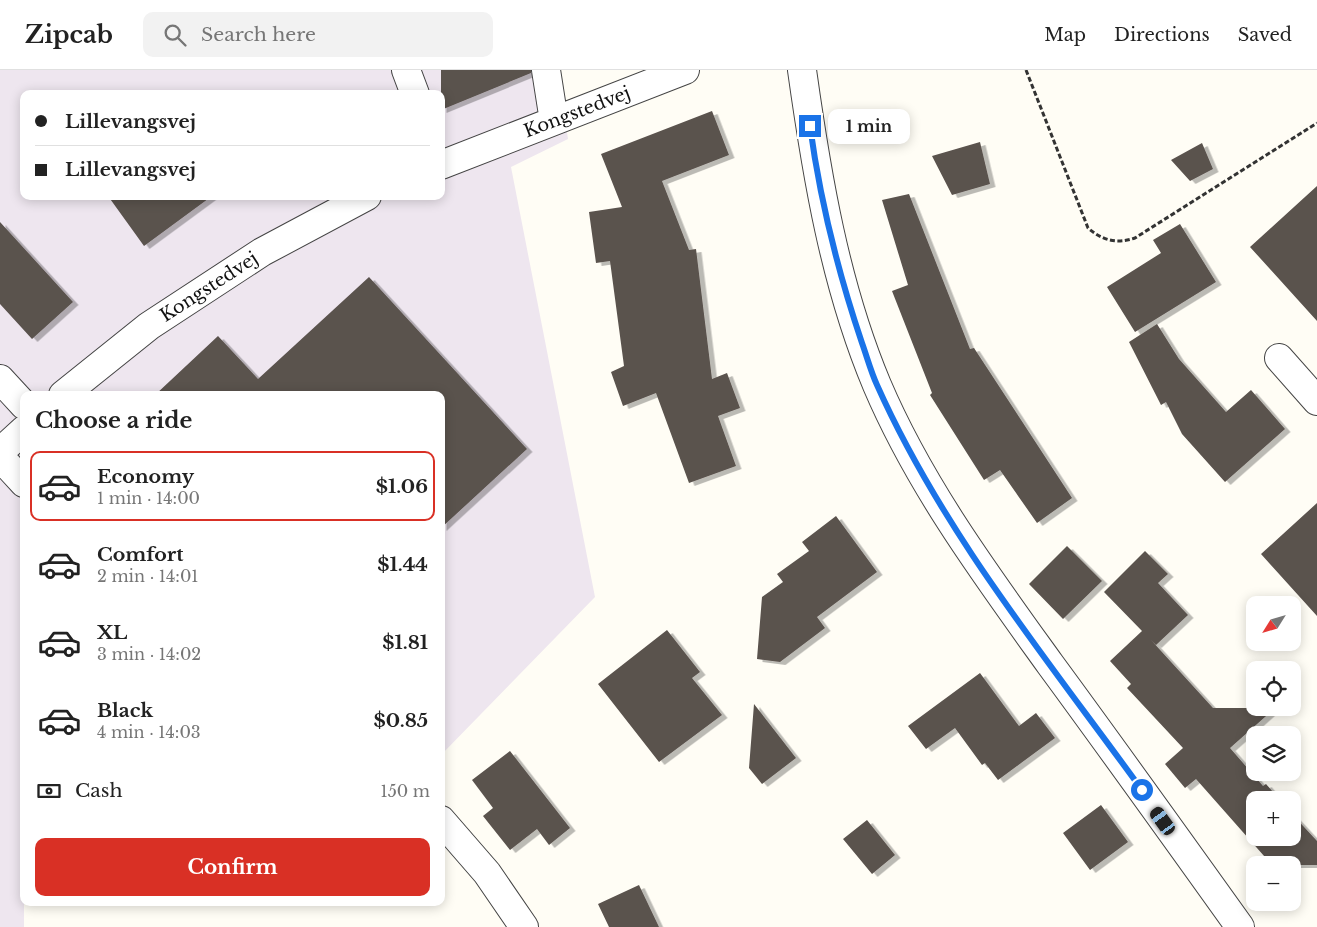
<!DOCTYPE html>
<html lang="en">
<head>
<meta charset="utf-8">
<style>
  :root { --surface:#fff; --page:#f2f2f2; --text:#222; --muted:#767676; --line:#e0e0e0; --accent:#d93025 }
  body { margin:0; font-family:"Libre Baskerville",serif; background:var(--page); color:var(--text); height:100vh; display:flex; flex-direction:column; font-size:19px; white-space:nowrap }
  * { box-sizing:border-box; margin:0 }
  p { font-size:16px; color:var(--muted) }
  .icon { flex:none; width:28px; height:28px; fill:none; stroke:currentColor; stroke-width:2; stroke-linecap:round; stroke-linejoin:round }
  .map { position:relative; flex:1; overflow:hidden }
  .side { position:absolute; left:20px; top:321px; width:425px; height:515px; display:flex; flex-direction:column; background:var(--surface); border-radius:10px; box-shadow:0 2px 12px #0003 }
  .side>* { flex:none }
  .guide { position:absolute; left:20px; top:20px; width:425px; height:110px; border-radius:10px; box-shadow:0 2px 12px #0003; display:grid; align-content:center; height:110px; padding:0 15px; background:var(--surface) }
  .needle { width:32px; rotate:233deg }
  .buttons { position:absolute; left:1246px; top:526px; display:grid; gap:10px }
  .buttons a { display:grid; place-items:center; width:55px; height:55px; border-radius:10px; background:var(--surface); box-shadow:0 2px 12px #0003; font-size:25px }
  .end { position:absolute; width:22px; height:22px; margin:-11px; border:6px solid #1a73e8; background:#fff; box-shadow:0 0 0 2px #fff }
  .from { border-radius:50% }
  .bubble { position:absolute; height:35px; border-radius:10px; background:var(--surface); box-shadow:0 2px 12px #0003; font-size:16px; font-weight:800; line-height:35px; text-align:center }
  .car { position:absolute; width:15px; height:30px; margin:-15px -8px; border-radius:6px; box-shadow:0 0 4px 1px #0007; background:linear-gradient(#222 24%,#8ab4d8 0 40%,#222 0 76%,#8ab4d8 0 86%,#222 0) }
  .guide b { display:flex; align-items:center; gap:18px; height:48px; font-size:19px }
  .guide b+b { border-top:1px solid var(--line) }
  .guide i { width:12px; height:12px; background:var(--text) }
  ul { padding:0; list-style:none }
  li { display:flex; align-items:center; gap:15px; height:70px; margin:0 10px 8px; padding:0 5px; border:2px solid transparent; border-radius:10px }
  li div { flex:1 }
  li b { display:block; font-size:19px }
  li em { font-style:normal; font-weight:800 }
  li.selected { border-color:var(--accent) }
  li>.icon { width:45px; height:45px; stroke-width:1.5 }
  h2 { padding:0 15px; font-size:22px; line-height:60px }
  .pay { display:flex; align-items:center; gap:12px; height:55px; padding:0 15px; font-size:19px }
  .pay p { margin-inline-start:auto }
  .cta { display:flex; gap:10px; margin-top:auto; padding:10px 15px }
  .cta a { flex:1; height:58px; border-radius:10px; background:var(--accent); color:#fff; font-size:20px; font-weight:800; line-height:58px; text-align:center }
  header { display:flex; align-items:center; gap:30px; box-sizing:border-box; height:70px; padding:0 25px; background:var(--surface); border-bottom:1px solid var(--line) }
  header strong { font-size:24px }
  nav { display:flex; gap:28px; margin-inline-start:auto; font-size:18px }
  .search { width:350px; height:45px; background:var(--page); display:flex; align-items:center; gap:12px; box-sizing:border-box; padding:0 18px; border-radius:10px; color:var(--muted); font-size:19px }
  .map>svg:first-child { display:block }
  .industrial { fill:#eee6ef; fill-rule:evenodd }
  .building { fill:#5a524d; filter:url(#shadow) }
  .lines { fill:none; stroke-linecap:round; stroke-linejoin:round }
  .minor-casing { stroke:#444; stroke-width:30 }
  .path { stroke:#333; stroke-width:3; stroke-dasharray:5 2.5; stroke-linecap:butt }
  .minor { stroke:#fff; stroke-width:28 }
  .route { stroke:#1a73e8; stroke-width:6 }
  .labels { text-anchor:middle; stroke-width:5; stroke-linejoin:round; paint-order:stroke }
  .street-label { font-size:18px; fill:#111; stroke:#fff }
</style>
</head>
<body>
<header>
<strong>Zipcab</strong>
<div class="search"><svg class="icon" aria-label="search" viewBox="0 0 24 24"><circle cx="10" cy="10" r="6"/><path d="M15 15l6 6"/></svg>Search here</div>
<nav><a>Map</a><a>Directions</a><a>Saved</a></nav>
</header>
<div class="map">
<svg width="1317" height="857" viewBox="0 0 1317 857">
  <defs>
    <filter id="shadow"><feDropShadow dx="5.5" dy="3" stdDeviation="0" flood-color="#0004"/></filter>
  </defs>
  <rect width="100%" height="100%" fill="#fffdf5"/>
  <path class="industrial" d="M0,0h558l10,69 -57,28 84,430 -154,158v-360h-417v532h-24zM24,24h417v102h-417z"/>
  <path class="building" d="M441,0h90v3l-90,37z
    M712,41l17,44 -67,26 27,69 7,-1 16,130 15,-6 13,35 -22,8 18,50 -47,17 -33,-90 -33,13 -12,-34 13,-6 -14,-105 -14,2 -7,-51 33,-5 -21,-53z
    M980,72l10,42 -38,11 -20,-39z
    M1202,73l11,26 -23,12 -19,-21z
    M1317,116v135l-67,-74z
    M909,124l61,155 4,-1 98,150 -35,25 -37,-53 -16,10 -54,-85 2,-2 -40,-102 16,-6 -26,-85z
    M108,126h104l-68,50z
    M0,152l73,80 -41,37 -32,-35z
    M1180,154l36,58 -81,50 -28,-45 54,-34 -8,-13z
    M369,207l158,172 -86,79v-133h-286l63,-59 40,43z
    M1157,254l22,35 47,53 25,-22 34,39 -60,53 -43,-48 -16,-32 -5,3 -32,-63z
    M1317,433v113l-56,-62z
    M836,446l41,56 -60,45 8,11 -45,34 -23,-3 5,-62 21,-15 -6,-8 32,-23 -7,-9z
    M1067,476l35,35 -39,38 -34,-35z
    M1145,481l23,23 -10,9 30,32 -32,30 -5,-5 62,68h62l-45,40 33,38 3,-2 14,16h-25v38h37v-24l25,27v24h-45l-76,-86 -11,9 -20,-24 18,-16 -56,-60 4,-4 -21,-23 32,-30 -38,-39z
    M667,560l33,42 -8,6 30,37 -63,47 -61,-78z
    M980,603l39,53 17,-13 19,25 -57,42 -13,-17 -3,2 -27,-37 -29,21 -18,-23z
    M754,634l42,54 -34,26 -13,-16z
    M510,681l60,77 -21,17 -12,-16 -27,21 -27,-34 10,-8 -21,-28z
    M1101,735l27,37 -38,28 -27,-37z
    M867,750l28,35 -23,19 -29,-35z
    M639,815l20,42h-50l-11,-23z"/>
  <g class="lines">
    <g class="minor-casing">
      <path id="minor" d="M406,0l9,24
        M546,0l8,51
        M802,0c15,107 33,215 75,315 43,101 109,190 173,279 64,87 127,175 190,263
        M441,95l244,-95
        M1279,288l38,43
        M0,309l24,26
        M63,325l86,-69 113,-74 105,-56
        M0,382l24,-22
        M0,387l24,26
        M441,750l46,53 37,54"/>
    </g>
    <path class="path" d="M1026,0l62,158c15,13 29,16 47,10l182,-115"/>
    <use href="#minor" class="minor"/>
  </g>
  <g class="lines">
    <path class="route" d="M810,56c10,74 28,146 52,217 5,14 9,29 15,42 66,148 171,275 265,405"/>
  </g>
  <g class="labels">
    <g class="street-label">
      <text transform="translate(577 42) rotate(-21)" y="6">Kongstedvej</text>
      <text transform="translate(209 217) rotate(-33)" y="6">Kongstedvej</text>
    </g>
  </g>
</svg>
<div class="buttons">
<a><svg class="needle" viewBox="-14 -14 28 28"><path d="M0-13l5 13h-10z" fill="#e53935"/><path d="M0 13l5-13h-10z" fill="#767676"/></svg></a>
<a><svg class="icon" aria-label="locate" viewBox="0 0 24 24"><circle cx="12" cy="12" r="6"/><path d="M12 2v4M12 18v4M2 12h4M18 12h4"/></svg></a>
<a><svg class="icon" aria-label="layers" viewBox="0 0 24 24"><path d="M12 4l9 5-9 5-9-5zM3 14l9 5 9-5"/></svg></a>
<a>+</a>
<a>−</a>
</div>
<i class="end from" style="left:1142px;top:720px"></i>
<i class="end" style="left:810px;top:56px"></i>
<div class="bubble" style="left:828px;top:39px;width:82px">1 min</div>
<i class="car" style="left:1163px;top:751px;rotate:324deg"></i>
<div class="guide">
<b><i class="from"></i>Lillevangsvej</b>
<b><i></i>Lillevangsvej</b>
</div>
<section class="side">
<h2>Choose a ride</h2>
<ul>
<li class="selected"><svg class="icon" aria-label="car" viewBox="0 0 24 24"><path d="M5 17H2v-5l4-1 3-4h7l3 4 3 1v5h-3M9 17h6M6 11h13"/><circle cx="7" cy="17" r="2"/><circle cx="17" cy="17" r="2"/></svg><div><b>Economy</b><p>1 min · 14:00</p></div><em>$1.06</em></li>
<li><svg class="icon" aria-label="car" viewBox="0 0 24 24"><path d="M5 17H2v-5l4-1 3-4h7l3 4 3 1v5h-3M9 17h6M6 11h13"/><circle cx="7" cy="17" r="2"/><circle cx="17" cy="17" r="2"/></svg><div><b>Comfort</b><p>2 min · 14:01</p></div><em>$1.44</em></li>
<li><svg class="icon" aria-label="car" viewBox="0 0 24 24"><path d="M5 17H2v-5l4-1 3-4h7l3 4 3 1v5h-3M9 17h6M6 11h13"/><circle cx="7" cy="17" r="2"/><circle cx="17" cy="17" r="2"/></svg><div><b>XL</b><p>3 min · 14:02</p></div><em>$1.81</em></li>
<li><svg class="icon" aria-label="car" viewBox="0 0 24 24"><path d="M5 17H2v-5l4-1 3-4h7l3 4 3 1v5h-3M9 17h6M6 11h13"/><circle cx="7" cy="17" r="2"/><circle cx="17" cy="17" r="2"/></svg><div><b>Black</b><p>4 min · 14:03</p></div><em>$0.85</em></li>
</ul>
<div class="pay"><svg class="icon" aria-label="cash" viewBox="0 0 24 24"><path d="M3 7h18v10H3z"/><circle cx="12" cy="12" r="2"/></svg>Cash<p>150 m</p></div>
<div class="cta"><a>Confirm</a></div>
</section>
</div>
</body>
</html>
